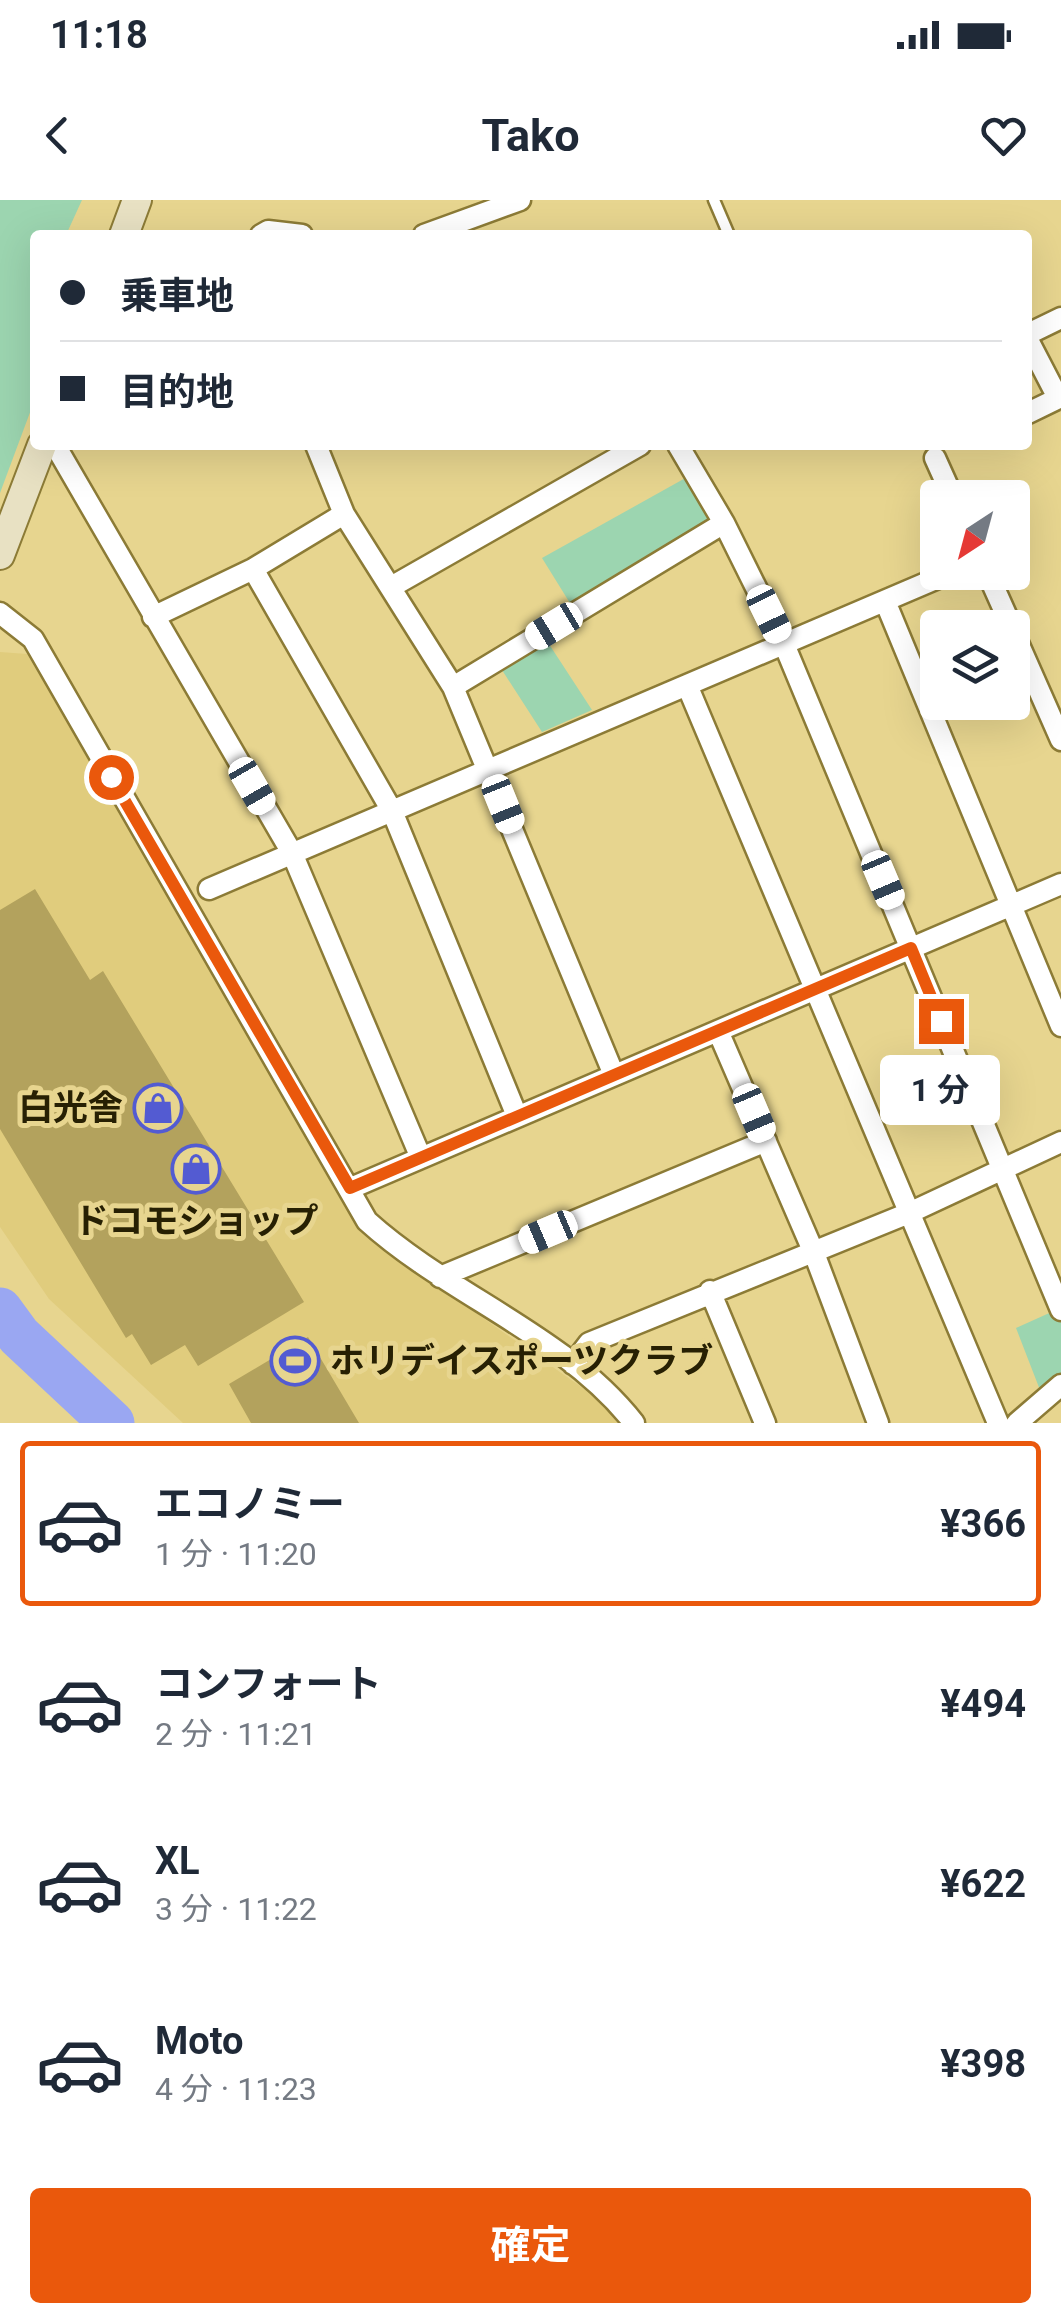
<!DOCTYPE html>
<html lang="ja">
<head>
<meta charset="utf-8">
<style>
  :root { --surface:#fff; --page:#f2f2f3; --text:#1f2937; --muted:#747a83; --line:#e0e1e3; --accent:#ea580c }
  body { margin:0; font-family:Roboto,"Noto Sans JP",sans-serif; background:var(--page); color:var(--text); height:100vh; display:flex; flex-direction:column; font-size:38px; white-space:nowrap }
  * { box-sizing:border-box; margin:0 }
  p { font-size:32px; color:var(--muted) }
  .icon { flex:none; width:55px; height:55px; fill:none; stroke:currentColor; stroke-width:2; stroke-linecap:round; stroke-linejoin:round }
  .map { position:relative; height:1223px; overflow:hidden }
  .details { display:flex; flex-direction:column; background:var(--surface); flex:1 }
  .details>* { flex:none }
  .guide { position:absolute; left:30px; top:30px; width:1002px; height:220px; border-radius:10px; box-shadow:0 10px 40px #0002; display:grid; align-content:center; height:220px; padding:0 30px; background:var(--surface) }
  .needle { width:65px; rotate:216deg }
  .fabs { position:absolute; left:920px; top:280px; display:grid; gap:20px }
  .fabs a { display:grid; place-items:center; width:110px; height:110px; border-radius:10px; background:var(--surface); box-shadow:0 10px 40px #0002; font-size:50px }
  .end { position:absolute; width:45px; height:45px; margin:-22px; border:12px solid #ea580c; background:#fff; box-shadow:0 0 0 5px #fff }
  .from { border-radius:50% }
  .bubble { position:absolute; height:70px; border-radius:10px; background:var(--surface); box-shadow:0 10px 40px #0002; font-size:32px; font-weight:700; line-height:70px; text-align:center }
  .car { position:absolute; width:30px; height:60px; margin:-30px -15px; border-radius:12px; box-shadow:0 0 8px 2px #0007; background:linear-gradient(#fff 24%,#345 0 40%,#fff 0 76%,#345 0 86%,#fff 0) }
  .guide b { display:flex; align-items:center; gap:35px; height:95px; font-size:38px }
  .guide b+b { border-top:2px solid var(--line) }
  .guide i { width:25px; height:25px; background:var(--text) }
  ul { padding:18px 0 0; list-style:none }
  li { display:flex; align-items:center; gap:30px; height:165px; margin:0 20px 15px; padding:0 10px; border:5px solid transparent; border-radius:10px }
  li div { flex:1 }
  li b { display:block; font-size:38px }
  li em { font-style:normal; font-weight:700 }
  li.current { border-color:var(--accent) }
  li>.icon { width:90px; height:90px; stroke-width:1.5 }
  .action { display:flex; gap:20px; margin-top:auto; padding:20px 30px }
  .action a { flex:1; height:115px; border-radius:10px; background:var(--accent); color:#fff; font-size:40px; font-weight:700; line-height:115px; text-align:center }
  .status { display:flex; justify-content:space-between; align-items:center; height:70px; padding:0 50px; background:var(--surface); direction:ltr }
  .status svg { height:28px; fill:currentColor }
  header { display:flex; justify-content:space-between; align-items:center; height:130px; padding:0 30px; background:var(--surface); font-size:45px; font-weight:700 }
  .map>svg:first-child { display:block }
  .built { fill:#e0cc7d }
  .green { fill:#9cd5b0 }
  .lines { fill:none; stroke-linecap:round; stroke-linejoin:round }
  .river { stroke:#9aa7f2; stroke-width:45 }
  .building { fill:#b3a25d }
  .lane-casing { stroke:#8c7b36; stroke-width:15 }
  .street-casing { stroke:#8c7b36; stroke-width:25 }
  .secondary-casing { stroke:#8c7b36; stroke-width:32 }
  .lane { stroke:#fff; stroke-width:10 }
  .street { stroke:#fff; stroke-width:20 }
  .secondary { stroke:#e8e1c3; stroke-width:28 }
  .route { stroke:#ea580c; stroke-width:12 }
  .labels { text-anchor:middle; stroke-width:10; stroke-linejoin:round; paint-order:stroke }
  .poi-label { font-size:35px; font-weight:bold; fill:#272003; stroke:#e7d58f; text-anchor:end }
</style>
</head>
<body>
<div class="status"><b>11:18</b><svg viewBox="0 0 49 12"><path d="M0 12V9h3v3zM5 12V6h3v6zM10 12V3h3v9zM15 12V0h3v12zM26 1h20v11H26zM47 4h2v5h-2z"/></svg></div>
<header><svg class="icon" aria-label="back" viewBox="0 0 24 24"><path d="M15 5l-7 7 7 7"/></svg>Tako<svg class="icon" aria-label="heart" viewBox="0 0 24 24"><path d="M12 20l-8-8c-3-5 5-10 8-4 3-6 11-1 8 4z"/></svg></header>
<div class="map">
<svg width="1061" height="1223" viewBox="0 0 1061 1223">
  <rect width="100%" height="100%" fill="#e7d58f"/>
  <path class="built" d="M0,452l27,2 338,581 232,163 24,25h-438l-134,-124 -49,-72z"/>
  <path class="green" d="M0,0h82l-16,35h-31v164l-35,94z
    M689,276l21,38 -5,16 -132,78 -31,-50z
    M547,441l45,69 -50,22 -40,-62z
    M1056,1110l5,11v53l-21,16 -24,-62z"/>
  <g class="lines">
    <path class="river" d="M0,1110l19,26 93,87"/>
  </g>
  <path class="building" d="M35,689l55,91 13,-9 201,331 -106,64 -13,-21 -34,20 -19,-31 -6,4 -126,-209v-219z
    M308,1137l51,86h-108l-22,-39z"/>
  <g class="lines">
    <g class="lane-casing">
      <path id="lane" d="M714,0l15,35"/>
    </g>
    <g class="street-casing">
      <path id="street" d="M261,35l7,-4 34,4
        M424,35l96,-35
        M1028,134l33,-16
        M1028,140l30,58
        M1028,213l33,-16
        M55,245l237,408 129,305
        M316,245l28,69 109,173 161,388
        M678,245l46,78 60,121 277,666
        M935,258l18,40
        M253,369l139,242 125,305
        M987,372l25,56
        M391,387l249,-142
        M885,401l176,425
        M0,413l33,26 334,582c83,75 197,113 267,202
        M153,417l100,-48 91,-55
        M1012,429l49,111
        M687,485l311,738
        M453,487l271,-164
        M209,689l743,-317
        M718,831l96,222 64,170
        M351,988l710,-304
        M440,1077l326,-136
        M710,1091l55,132
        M573,1164l16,-21 320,-130 152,-71
        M1017,1223l44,-38"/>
    </g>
    <g class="secondary-casing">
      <path id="secondary" d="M124,35l13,-35
        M0,355l42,-110"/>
    </g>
    <use href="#lane" class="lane"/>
    <use href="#street" class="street"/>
    <use href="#secondary" class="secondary"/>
  </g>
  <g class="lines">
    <path class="route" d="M111,577l239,411 561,-240 30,73"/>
  </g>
  <defs>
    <g id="shop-ring" transform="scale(2.5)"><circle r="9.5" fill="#e7d58f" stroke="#535bd2" stroke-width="1.5"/><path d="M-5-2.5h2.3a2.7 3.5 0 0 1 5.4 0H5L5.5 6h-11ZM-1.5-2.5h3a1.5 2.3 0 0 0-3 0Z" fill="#535bd2"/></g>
    <g id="stadium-ring" transform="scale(2.5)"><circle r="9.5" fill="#e7d58f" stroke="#535bd2" stroke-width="1.5"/><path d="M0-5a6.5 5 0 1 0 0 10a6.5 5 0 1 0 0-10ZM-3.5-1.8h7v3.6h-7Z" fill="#535bd2"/></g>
  </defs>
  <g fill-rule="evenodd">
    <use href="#shop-ring" x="158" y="908"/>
    <use href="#shop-ring" x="196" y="969"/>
    <use href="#stadium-ring" x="295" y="1161"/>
  </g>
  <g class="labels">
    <g class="poi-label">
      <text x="123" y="920">白光舎</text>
      <text x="196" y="1033" text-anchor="middle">ドコモショップ</text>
      <text x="330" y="1173" text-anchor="start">ホリデイスポーツクラブ</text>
    </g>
  </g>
</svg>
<div class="fabs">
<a><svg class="needle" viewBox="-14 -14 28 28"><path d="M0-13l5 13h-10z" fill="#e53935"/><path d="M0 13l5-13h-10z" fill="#747a83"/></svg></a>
<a><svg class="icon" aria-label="layers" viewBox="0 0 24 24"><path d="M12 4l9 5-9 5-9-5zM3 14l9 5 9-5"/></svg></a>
</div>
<i class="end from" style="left:111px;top:577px"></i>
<i class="end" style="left:941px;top:821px"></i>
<div class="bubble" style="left:880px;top:855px;width:120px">1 分</div>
<i class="car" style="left:769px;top:414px;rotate:154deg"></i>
<i class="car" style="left:554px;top:426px;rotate:239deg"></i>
<i class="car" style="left:252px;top:586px;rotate:150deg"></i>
<i class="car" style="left:503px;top:604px;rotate:158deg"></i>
<i class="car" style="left:883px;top:680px;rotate:157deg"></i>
<i class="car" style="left:754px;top:913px;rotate:157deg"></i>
<i class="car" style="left:548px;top:1032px;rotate:247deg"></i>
<div class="guide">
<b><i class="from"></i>乗車地</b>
<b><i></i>目的地</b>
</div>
</div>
<section class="details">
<ul>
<li class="current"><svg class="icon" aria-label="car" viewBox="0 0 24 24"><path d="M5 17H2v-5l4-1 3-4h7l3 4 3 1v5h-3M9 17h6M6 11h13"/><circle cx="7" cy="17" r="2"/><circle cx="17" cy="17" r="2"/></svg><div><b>エコノミー</b><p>1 分 · 11:20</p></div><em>¥366</em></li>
<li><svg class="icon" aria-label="car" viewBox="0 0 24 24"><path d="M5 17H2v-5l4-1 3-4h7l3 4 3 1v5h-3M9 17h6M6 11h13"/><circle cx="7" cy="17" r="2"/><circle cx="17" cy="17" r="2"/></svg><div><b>コンフォート</b><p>2 分 · 11:21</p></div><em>¥494</em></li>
<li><svg class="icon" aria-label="car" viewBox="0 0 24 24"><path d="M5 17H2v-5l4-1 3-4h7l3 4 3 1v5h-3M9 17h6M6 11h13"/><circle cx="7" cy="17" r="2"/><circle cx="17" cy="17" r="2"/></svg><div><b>XL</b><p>3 分 · 11:22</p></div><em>¥622</em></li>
<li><svg class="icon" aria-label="car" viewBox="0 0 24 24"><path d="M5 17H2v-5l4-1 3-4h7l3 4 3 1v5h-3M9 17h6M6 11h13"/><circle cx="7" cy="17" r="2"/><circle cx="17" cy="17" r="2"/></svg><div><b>Moto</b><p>4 分 · 11:23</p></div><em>¥398</em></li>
</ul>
<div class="action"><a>確定</a></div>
</section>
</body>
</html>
